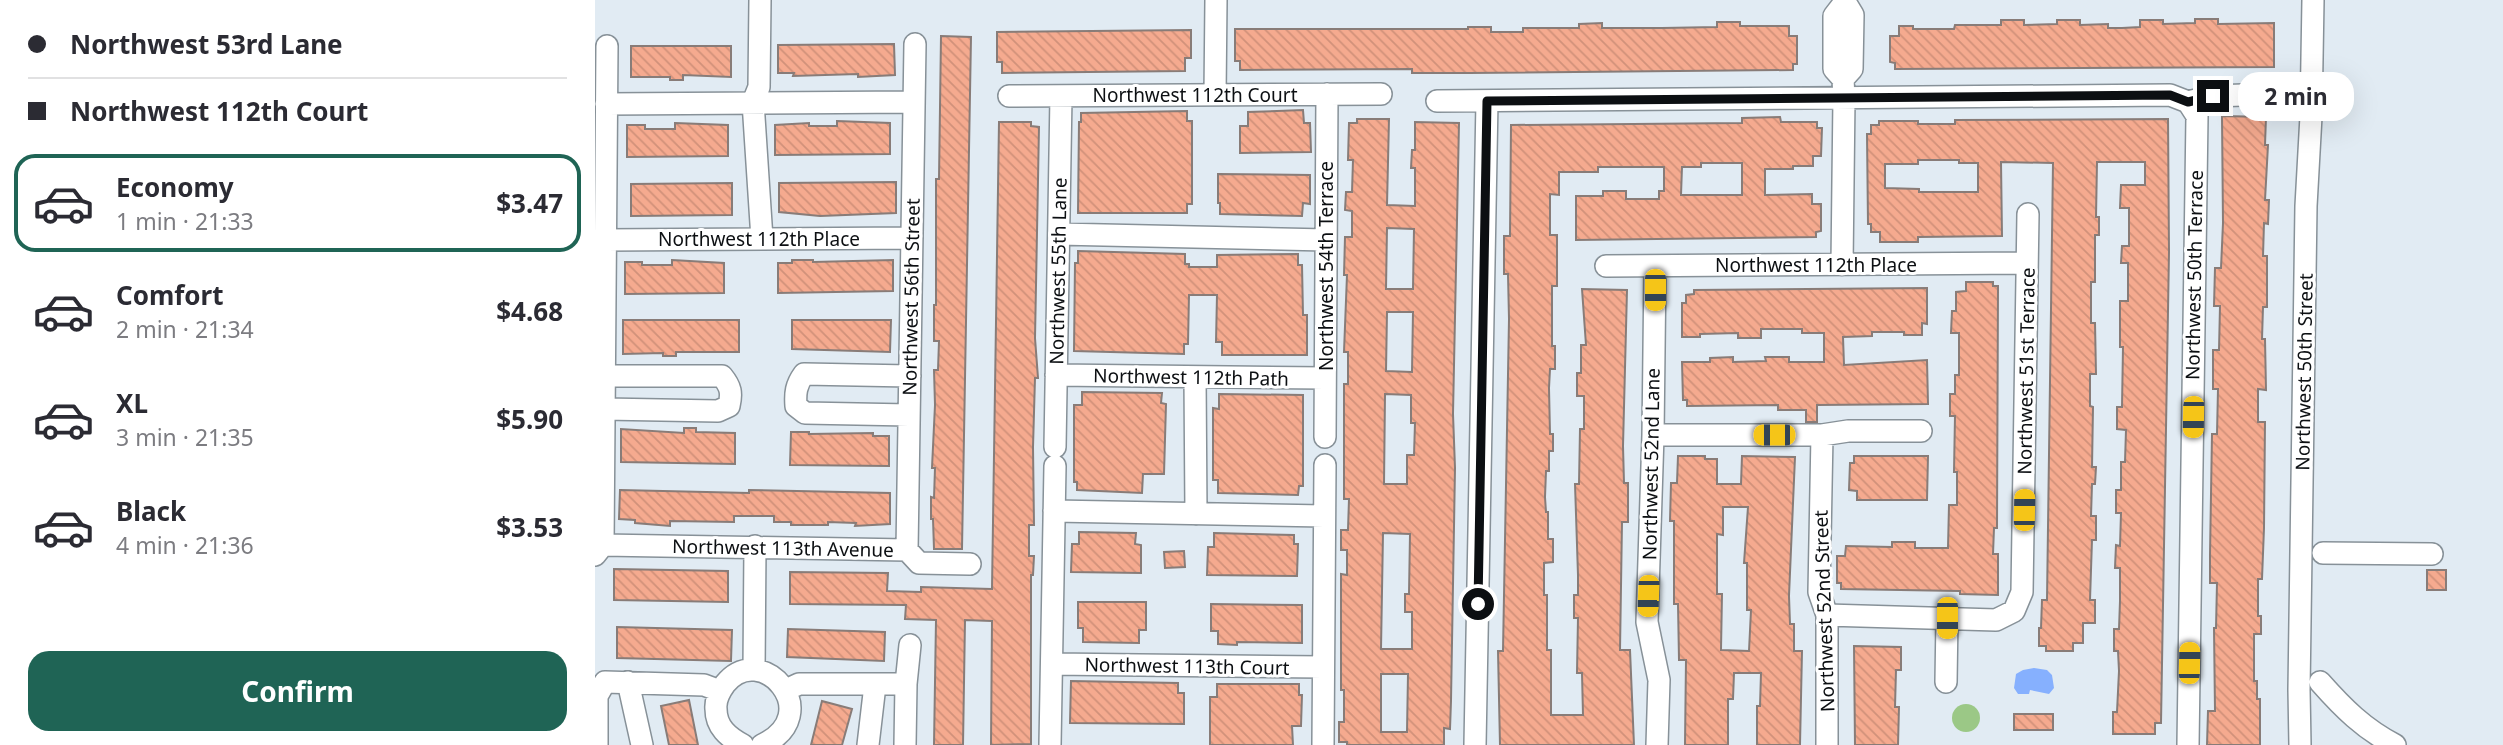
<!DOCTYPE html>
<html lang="en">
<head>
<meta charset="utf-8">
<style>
  :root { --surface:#fff; --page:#f2f2f3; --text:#2b2b33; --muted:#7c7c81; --line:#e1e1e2; --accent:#1f6455 }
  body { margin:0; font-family:"Noto Sans",sans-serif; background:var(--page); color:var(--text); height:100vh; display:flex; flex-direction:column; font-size:26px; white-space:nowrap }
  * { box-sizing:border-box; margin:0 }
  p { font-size:23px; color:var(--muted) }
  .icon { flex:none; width:38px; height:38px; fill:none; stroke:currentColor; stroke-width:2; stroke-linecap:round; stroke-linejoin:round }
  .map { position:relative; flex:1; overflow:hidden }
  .details { display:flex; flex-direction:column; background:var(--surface); width:595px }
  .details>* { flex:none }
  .guide { display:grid; align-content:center; height:154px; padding:0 28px; background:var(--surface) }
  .end { position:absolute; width:32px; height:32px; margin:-16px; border:9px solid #0c0f12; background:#fff; box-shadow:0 0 0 4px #fff }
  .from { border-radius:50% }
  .bubble { position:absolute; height:49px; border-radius:21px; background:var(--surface); box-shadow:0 7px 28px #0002; font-size:23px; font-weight:700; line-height:49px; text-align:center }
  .car { position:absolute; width:21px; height:42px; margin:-21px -10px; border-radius:9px; box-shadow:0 0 5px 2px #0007; background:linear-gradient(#f5c518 24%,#345 0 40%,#f5c518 0 76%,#345 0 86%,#f5c518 0) }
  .guide b { display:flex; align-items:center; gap:24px; height:66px; font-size:26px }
  .guide b+b { border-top:2px solid var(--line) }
  .guide i { width:18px; height:18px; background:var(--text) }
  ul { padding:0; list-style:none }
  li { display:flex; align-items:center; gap:21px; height:98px; margin:0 14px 10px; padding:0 14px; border:4px solid transparent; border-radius:21px }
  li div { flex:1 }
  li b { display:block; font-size:26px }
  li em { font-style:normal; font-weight:700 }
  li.current { border-color:var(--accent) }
  li>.icon { width:63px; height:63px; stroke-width:1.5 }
  .action { display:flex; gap:14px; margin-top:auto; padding:14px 28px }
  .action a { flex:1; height:80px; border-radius:21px; background:var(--accent); color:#fff; font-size:28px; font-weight:700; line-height:80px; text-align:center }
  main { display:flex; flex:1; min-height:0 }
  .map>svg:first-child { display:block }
  .park { fill:#9bc886 }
  .water { fill:#86b0fe }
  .building { fill:url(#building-back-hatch); stroke:#887c78; stroke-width:2; fill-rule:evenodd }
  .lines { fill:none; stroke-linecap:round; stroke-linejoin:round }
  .minor-casing { stroke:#879198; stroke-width:24 }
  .minor { stroke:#fff; stroke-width:21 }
  .route { stroke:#0c0f12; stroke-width:9 }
  .labels { text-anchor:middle; stroke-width:6; stroke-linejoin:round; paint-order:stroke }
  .street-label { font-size:19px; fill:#0c0f12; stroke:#fff }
</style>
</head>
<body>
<main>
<section class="details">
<div class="guide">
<b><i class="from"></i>Northwest 53rd Lane</b>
<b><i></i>Northwest 112th Court</b>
</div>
<ul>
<li class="current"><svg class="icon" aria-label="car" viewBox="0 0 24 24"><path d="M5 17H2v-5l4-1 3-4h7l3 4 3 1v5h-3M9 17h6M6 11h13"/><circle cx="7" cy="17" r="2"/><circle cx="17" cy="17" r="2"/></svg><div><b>Economy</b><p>1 min · 21:33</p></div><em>$3.47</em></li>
<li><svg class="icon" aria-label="car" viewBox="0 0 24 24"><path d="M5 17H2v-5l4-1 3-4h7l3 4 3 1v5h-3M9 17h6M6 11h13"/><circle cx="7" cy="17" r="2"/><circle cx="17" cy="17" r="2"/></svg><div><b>Comfort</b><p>2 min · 21:34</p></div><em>$4.68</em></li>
<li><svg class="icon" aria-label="car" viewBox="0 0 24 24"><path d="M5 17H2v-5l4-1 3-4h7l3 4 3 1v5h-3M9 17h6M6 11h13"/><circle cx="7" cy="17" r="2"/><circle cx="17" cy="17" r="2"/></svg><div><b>XL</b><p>3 min · 21:35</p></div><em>$5.90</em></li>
<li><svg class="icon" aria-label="car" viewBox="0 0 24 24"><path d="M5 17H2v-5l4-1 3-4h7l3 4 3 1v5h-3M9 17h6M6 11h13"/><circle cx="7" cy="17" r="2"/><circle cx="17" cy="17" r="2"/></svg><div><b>Black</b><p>4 min · 21:36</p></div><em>$3.53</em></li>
</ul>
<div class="action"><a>Confirm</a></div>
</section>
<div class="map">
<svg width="1908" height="745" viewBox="0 0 1908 745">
  <defs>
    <pattern id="building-back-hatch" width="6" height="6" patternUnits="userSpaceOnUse" patternTransform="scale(1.75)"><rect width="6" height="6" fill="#f5aa8f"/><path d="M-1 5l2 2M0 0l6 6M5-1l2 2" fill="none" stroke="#d1917a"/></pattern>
  </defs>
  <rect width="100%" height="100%" fill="#e1ebf3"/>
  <path class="park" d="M1357 718a14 14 0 1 1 28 0a14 14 0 1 1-28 0Z"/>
  <path class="water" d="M1439,668l13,2 5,5 2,13 -5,6 -19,-4 -1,4h-11l-4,-6 2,-14 7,-4z"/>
  <path class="building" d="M1600,19h23v5l56,-1v44l-379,2v-6l-5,-1v-26h9v-10h14v3h41l1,-4h46v-5h23v5l33,-1v-4h23v5l28,-1v4h14l18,-1v-7h23v4l32,-1z
    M1122,22h23v4h49v10h8v28h-4v6l-324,3h-57v-4l-172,1v-9h-5v-32h233v-2h23v5h32v-4h56v-4l23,-1v5h60l55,-1z
    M596,30v28h-6v13l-183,2v-11h-5v-30z
    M346,36l30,1 -9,512h-28l-1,-30h-2v-22l3,1 1,-30h-3l3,-63 -1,-35h4l1,-29h-5v-36h2v-126h3z
    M299,44l1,31 -37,2v-3l-65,2 1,-3h-16v-28z
    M36,46h100v31l-48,-2v5h-13v-3h-39z
    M708,110l1,13h6l1,29 -71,1v-27h8v-14z
    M592,111v10h5v83h-5v9h-109l1,-91h2v-9z
    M1627,116l44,1 -1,28h3l-3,55h4l-1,24 -4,-1 -1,33h4v51h-4l-1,32h3l1,51 -8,-1v33h7l-1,106 -2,51h-4v37h3v18h-7v47h3v18h3v46h-53l1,-34h7l-1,-83h2l1,-45h-7v-28l2,-121h5l1,-45h-5v-39h6l1,-44h-6l1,-38h6l2,-45z
    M1185,117l1,5h36v6h5l-1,28h-8v10h-20v3h-28v26l47,-1v10h9v27l-5,1v5l-240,3v-44h27v-5h23v8h33v-8h5v-24h-66v5h-39v23l-9,-1v41h7v51h-5v60h3v23h-5l-1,19 1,46h3v17h-4v20h-3l-1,26 1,15h2v27h5v23l-9,1v32h3v55h4v65h32l-1,-42h-5l1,-55h-4v-23h4v-20l-3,-91h4l1,-55h4v-33h-7v-23h4v-28h5l-4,-56 45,1 -4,156 1,37h4v39h-6l-2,128h10l4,95h-134l-2,-94h5l6,-332 -1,-45h-4v-38h6l1,-111 231,-2v-5zM1106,163h41v32h-61l1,-28h19z
    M762,119h32l-2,86 28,1v-38h-4l1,-18h3v-28l44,1 -6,291 2,54 -4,233 -1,28 -6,-1v17h-97v-3h-8v-20h5v-32h-3v-116l6,1v-25h-6v-20h7l1,-31h-5v-115h4v-32h-4l3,-77h-3l1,-38h7v-26l-7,-1 1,-18h6l1,-32h-5l1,-37h8zM792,228l27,1 -1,60h-27zM792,312h26l-1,60 -26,-1zM790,394l26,1v28h4l-1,32h-7v29h-23zM788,533l27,1 -1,60h-4v18h7v37h-31zM786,674h27l-1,58h-26z
    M1573,119l1,133 -8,471h-6v11h-42v-22h4l2,-41 -1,-20h-4v-22h5l1,-28v-33h-5l1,-23 4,1 1,-33h-5v-23h5v-28h4l1,-32 -9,-1v-22h5l1,-60h-3v-46h8v-38h-7l1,-17h7v-38h-9l1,-23h24v-23h-48l-1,55h3v18h-4v47h-4v41h4l1,51h-6v32l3,1 -1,60h4l-1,17h-3l-1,32h5v24h-4l-2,60h5v23h-12v20h-10v8h-27v-5h-7v-18h2l1,-28h5l6,-437 -52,-1 1,74 -84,1v5h-38v-10h-9v-8h-3l-1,-90h4v-9h8v-4h39v3h37v-4zM1323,160h41v3h19v29h-59v-3l-34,-1v-24h33z
    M242,121l53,2v31l-115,1v-30l34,-2v3h28z
    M404,122h32v4l8,1 -4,211 3,40h-3l-2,69 1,78h-5v31h5l-1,19h-2v169l-40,1 1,-124 -27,-1 -2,125h-29l2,-125 -31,-1 1,-14 -116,-1v-32l98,1 -1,18 34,1v-5l71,2z
    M80,123l53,2v31l-101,1v-32h18v4h30z
    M623,174l92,1v29l-7,-1 -1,13 -82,-2v-11h-2z
    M301,182v31l-76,3 -41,-4v-29z
    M137,183v32l-101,1v-32z
    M483,251l107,3v10h4v3h28v-12l81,-1v11h4l1,50h4v40h-85v-13h-6l1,-47h-28l-1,49h-4v10l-110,-3 1,-88h3z
    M77,260l52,3v30l-99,1v-32h17v3h30z
    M197,260h21v2l80,-2v31l-115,2v-30h14z
    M1371,282h27v4h5l-1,242h-3l-1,26h5v41l-38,-1v-3l-119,-2v-6h-4v-27h8l1,-10 46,1v-5h23v6h33l1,-43h8v-33h-3l1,-56h-5v-22h5v-19h4v-42h-8l1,-22h4v-19l10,-1z
    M1332,288v36l-5,-1v12h-18v-3h-32v4l-29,1 1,28 83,-5 1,44 -111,1v17h-11v-12h-28v-5l-91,1v-6h-4l-1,-38h28v-4l23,-1v5l33,-1 -1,-4h24v5h35v-29h-22v-4h-41v9h-23v-5l-38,1v3h-18v-34h4v-8l8,-1v-4z
    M28,320h116v32h-63v4h-13v-3l-40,1z
    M197,320h99l-1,32 -98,-3z
    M487,392l80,1 -1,10 5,1 -2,70h-21l-1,19 -65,-3v-8h-3v-77h8z
    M624,394l84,1v91h-4l-1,9 -80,-2v-13h-5v-72l6,1z
    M89,428h12v4l39,1v31l-114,-2v-33l63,4z
    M196,432h18v2l64,-1v3h16v30l-99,-1z
    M1083,456h27v3h12v25h24l1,-28 53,1 -6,139 1,28h4v27h8l-2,94h-43v-39h3l1,-33h-27l-1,26h-5v46h-43l1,-85h-7l-1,-56h-4v-83h-4l1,-38h6zM1128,507h25l-4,56h3v47h4l-2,41 -28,-1 1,-56h-5v-60l6,1z
    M1259,456h74l-1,44h-70v-9l-8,-1 1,-27h4z
    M25,490l129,3v-3l141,3v31l-35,2 1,-3 -28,-1v3h-37v-3h-17v-6h-40v6l-64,-1v5l-35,-3v-3l-16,-1z
    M484,532l57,1 -1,11 6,1v28l-70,-1 1,-28h7z
    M619,533l80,2v9h4l-1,32 -90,-1 1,-28h6z
    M589,551l1,16 -20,1 -1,-16z
    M19,569l114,2v31l-114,-2z
    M1832,570h19v20h-19z
    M483,602h68v28h-7v13l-56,-1v-14h-5z
    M616,604l91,1v38l-65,-1v3l-19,-1v-13h-7z
    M22,627l115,3 -1,31 -114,-3z
    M193,629l97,3 -1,29 -97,-4z
    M1259,646l47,1v23h-5l-1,37h4l-1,38h-43z
    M476,681l107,2v10h6v31l-114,-1z
    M622,684h82v11h3l-1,31h-9l1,19h-83v-48h7z
    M94,700l9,45h-29l-8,-39z
    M227,701l30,8 -10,36h-31z
    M1419,714h39v16h-39z"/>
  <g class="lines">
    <g class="minor-casing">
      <path id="minor" d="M165,0l-1,87 -6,15 9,137
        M1248,79l9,-10 1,-54 -9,-15
        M620,95l1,-95
        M414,96l372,-2
        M842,101l733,-6 18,7 25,-6 30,-1
        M1593,102l9,14 -9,629
        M11,104l308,-2
        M464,234l267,6
        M10,240l307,-2
        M1247,265l2,-167 -1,-19 -9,-10v-53l10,-13
        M1011,266l421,-3
        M1060,266l-2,169 -6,187 12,58 -2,65
        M461,375l269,3
        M600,377l1,137
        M9,409l114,2 11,-5c3,-13 2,-19 -7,-30h-118
        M314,415l-104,-2 -9,-7c-1,-13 0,-21 8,-32l106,2
        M1058,435h169l26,-4h73
        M1227,435l-3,157 8,23v130
        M730,437l2,-343
        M460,447l6,-351
        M459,511l270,5
        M8,545l4,-499
        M312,550l8,-506
        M1728,553l109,1
        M0,555l8,-10 304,5 12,13 51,1
        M1232,615l169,5 18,-9 8,-19 6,-378
        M457,664l271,3
        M159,670l1,-124
        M33,682l14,63
        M1351,682l1,-64
        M1725,682c23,26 44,47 75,63
        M191,690l13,-6h107
        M2,745v-49l8,-14 99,3 16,6
        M148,745c-15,-8 -27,-18 -27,-36 -1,-9 4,-18 9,-25 36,-45 103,30 37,61
        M273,745l7,-60
        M310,745l1,-61 4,-39
        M455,745l5,-279
        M728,745l2,-280
        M880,745l12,-644
        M1705,745l-1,-55 7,-484 5,-90 2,-116"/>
    </g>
    <use href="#minor" class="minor"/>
  </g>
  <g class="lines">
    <path class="route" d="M883,604l9,-503 683,-6 18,7 25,-6"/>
  </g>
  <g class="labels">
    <g class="street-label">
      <text x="600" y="102">Northwest 112th Court</text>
      <text x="164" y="246">Northwest 112th Place</text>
      <text x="1221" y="272">Northwest 112th Place</text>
      <text transform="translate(731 266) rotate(-90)" y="7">Northwest 54th Terrace</text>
      <text transform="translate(463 271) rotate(-89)" y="7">Northwest 55th Lane</text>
      <text transform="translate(1599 275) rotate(-89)" y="7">Northwest 50th Terrace</text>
      <text transform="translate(316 297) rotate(-89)" y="7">Northwest 56th Street</text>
      <text transform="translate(1431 371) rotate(-89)" y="7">Northwest 51st Terrace</text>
      <text transform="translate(1709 372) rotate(-89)" y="7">Northwest 50th Street</text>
      <text transform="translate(596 377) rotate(1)" y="7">Northwest 112th Path</text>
      <text transform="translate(1056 464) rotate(-89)" y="7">Northwest 52nd Lane</text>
      <text transform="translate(188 548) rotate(1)" y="7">Northwest 113th Avenue</text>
      <text transform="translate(1229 611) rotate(-92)" y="7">Northwest 52nd Street</text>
      <text transform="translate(592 666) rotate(1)" y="7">Northwest 113th Court</text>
    </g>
  </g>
</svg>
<i class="end from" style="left:883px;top:604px"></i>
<i class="end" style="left:1618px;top:96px"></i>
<div class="bubble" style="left:1643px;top:72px;width:116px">2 min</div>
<i class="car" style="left:1060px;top:290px;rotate:180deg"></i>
<i class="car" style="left:1598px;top:417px;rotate:181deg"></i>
<i class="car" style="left:1179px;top:435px;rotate:270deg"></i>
<i class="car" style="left:1429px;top:510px;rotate:1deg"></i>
<i class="car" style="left:1053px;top:596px;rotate:182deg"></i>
<i class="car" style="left:1352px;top:618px;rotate:180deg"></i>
<i class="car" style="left:1594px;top:663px;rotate:1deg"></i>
</div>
</main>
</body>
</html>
